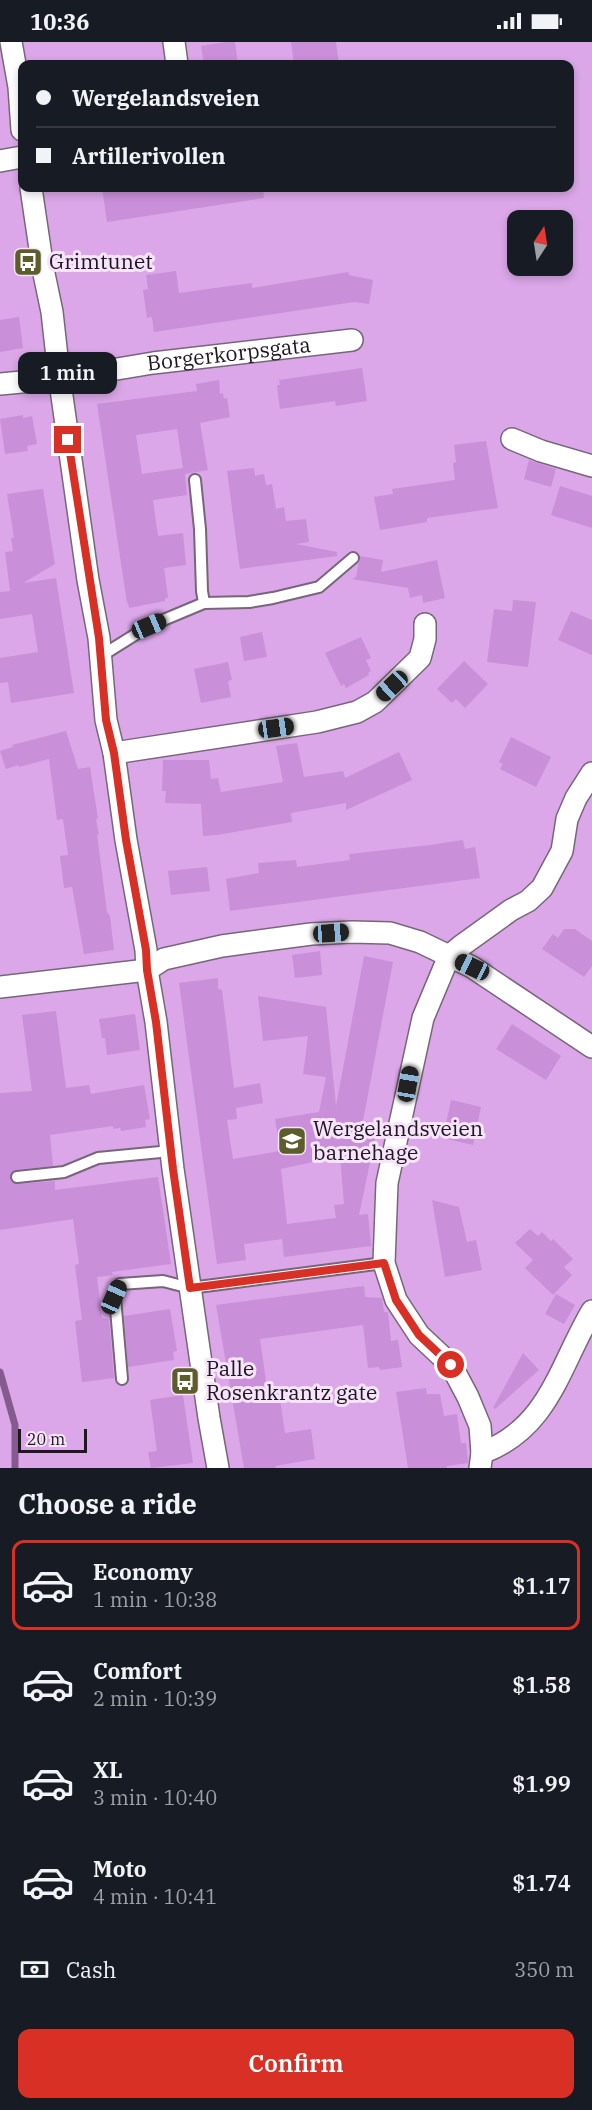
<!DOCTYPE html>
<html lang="en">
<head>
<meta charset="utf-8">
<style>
  :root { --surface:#171b24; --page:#20242c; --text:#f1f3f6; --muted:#9ea1a6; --line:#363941; --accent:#d93025 }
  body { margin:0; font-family:"IBM Plex Serif",serif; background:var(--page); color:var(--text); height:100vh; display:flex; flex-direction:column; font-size:22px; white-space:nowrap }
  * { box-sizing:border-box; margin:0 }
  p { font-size:20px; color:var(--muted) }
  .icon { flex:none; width:33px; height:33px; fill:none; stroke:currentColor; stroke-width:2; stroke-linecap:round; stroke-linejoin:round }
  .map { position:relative; height:1426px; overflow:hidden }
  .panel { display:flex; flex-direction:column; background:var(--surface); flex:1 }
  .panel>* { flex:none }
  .guide { position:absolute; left:18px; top:18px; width:556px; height:132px; border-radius:12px; box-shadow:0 3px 9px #0003; display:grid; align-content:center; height:132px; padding:0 18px; background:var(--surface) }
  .needle { width:39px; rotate:12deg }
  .controls { position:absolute; left:507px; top:168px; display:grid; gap:12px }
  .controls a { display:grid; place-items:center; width:66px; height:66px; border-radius:12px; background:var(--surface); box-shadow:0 3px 9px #0003; font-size:30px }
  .scale { position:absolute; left:18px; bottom:15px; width:69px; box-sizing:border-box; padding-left:6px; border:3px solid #1e1720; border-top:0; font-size:16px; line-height:21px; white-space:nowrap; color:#1e1720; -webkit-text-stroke:4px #f7e4fb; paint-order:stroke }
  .end { position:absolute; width:27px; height:27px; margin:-14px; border:8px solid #d93025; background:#fff; box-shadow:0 0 0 3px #fff }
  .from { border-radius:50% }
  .bubble { position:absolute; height:42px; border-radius:12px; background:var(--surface); box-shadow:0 3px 9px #0003; font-size:20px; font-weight:600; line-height:42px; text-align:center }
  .car { position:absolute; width:18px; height:36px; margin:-18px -9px; border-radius:8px; box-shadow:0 0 4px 2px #0007; background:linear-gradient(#222 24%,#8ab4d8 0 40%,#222 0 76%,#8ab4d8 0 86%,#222 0) }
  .guide b { display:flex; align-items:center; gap:21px; height:57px; font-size:22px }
  .guide b+b { border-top:2px solid var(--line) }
  .guide i { width:15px; height:15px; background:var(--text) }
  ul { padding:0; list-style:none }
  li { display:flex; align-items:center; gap:18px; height:90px; margin:0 12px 9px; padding:0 6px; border:3px solid transparent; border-radius:12px }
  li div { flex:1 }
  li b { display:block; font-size:22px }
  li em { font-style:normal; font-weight:600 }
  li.current { border-color:var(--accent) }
  li>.icon { width:54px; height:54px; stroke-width:1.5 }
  h2 { padding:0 18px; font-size:27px; line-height:72px }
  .pay { display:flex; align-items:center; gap:15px; height:66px; padding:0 18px; font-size:22px }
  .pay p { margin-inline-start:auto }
  .button { display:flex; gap:12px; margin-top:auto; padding:12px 18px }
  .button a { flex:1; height:69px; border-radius:12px; background:var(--accent); color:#fff; font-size:24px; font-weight:600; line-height:69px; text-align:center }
  .status { display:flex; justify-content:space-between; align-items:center; height:42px; padding:0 30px; background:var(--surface); direction:ltr }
  .status svg { height:16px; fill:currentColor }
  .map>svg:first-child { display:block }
  .green { fill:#dba7e8; fill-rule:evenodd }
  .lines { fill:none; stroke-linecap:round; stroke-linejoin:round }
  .stream { stroke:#845a8f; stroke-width:7 }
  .building { fill:#c98fd8; fill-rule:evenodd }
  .service-casing { stroke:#77667b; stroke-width:14 }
  .minor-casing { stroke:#77667b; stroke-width:24 }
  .service { stroke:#fff; stroke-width:10 }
  .minor { stroke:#fff; stroke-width:21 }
  .route { stroke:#d93025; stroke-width:8 }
  .labels { text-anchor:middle; stroke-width:6; stroke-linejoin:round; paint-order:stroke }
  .poi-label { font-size:21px; fill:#1e1720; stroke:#f7e4fb; text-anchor:start }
  .street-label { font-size:21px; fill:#1e1720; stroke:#f7e4fb }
</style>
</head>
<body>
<div class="status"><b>10:36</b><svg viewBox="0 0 49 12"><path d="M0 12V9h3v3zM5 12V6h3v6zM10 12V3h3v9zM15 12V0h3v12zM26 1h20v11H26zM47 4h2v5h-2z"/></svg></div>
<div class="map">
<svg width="592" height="1426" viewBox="0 0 592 1426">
  <rect width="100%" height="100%" fill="#e9d7ee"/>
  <path class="green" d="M0,0h592v1426h-592zM22,22h548v124h-548zM518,178h44v46h-44z"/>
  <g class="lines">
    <path class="stream" d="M0,1330l15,53v43"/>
  </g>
  <path class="building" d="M226,0h9l3,22h-34l-3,-18z
    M291,0h45l3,22h-45z
    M102,146h161l1,10 -157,24z
    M176,229l3,22 73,-10v5l96,-16 1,3 24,5 -4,24 -15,-2 -200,30 -2,-15 -5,1 -4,-28 5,-1 -2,-14z
    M19,275l4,31 -23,4v-32z
    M362,326l5,33 -31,5 -1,-5 -55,8 -3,-24h3l-1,-5z
    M219,338l1,14 3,-1 1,6 3,-1 3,19 -30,6 8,47 -23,4 2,21 -34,5 5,36 25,-3 3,32 -22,3 4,30h-3v3l-36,7 -1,-5h-1l-30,-199 100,-13 -1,-7zM177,387l6,39 -41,6 -6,-39z
    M23,373v3l9,-2 5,28 -10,2 1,5 -23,3 -5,-35z
    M486,399l12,67 -71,10v4l-47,8 -6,-33 19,-3 -1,-5 63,-9 -2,-17 3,-1 -2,-17z
    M529,418l27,9 -5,18 -27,-8z
    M254,426l1,8 9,-2 2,11 6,-1 4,25 8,-2 2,14 20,-2 3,23 -13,2 41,8v4l-97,13 -13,-98z
    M560,444l32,10v32l-41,-13z
    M43,447l12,75 -32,19 33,-5 18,115 -63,10 -3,-21 -8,1v-25l38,-6 -6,-38 -32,5v-27l10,-1 -5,-39 8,-1 -2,-13h3l-7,-44z
    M360,514l23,4 -2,12 56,-12 8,38 -22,5 -1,-8 -12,3 -2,-10 -56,-9 4,-2z
    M513,558l23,2 -8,65 -41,-5 7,-53 18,2z
    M571,569l21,9v35l-34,-15z
    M262,590l5,25 -23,4 -4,-24z
    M361,595l10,21 -5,2 5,11 -3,2 1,2 -23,13 -2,-4 -3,2 -16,-33z
    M464,619l24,23 -23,24 -9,-9 -4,4 -15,-14z
    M228,620l4,18 -4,1 3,16 -30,6 -7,-34z
    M66,689l12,38 12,-2 8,52h-2l3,16 -2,-1 10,78 3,4 4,34 -30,4 -12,-67 -8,1 -4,-32 8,-1 -5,-36 -6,1 -8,-61 -30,8 -1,-2 -12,4 -6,-18 13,-4 -1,-2z
    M511,695l40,20 -15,30 -36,-18 3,-5 -4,-2z
    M297,701l7,34 39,-6 2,7 54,-26 13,28 -66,30v-7l-55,10 1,9 -75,13 -14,1 -2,-32 -36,-1 1,-12h-4l1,-31h46l2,19 7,-1 3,14 62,-10 -7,-36z
    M463,798l2,9 10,-2 5,31 -250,33 -4,-32 33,-6 -1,-10 38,-3 1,7 53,-7 -1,-6 81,-9z
    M207,825l3,24 -39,4 -3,-24z
    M564,887h11l17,12v25l-8,11 -42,-28 11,-15 5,4z
    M320,909l2,24 -27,3 -3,-23z
    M364,914l29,6 -30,159 15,3 -19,91 9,-1 3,32 -87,11 -2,-18 -38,5 2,16 -29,4 -38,-281 39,-5v11l4,1 12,98 26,-5 3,20 -27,5 1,11 -10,1 6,39 47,-8 -5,-32 44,-7 7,-35 -23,-3 5,-38 -45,5 -5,-45 68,11 10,99zM340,1114l4,48 -10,1 2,13 -49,6 -6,-55z
    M56,969l10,77 23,-3 2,9 53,-9 6,34 -5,1 1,7 -25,4 -1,-3 -7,1v-3l-63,9 3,31 -37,4 -6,5 1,6 7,3 37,-3v9l103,-13 13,87 -59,8 1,3 -16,2 5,41 7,1 5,59 -32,4 -7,-61 7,-1 -7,-55 4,-1 -6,-45 -73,11v-137l32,-2 -10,-76z
    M135,972l5,36 -33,5 -2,-17h-3l-3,-19z
    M512,982l49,32 -15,24 -50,-31z
    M451,1058l30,7 -8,38 -30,-7z
    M432,1158l27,7 8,35 9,-2 6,30 -37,7z
    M530,1187l8,7 4,-4 9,9 2,-2 20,20 -9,8 8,8 -19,20 -28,-27 8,-8 -18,-17z
    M364,1244l1,11 17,1 2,14h4l3,29 7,-1 4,27 -22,3 -1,-3 -11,1 -5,-43 -103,14 8,56 11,-2 6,40 26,-4 4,30 -40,7 1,2h-32l-28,-163z
    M556,1252l19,11 -11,19 -19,-10z
    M170,1267l7,42 -4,1 1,8 -46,7 -4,-51z
    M523,1311l16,17 -44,39 -2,-1z
    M426,1346l1,6h13l4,22 13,-2 4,29h5l2,20 -21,3v2h-39l-12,-76z
    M183,1353l10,68 -42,5 -3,-16 9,-1 -7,-51z"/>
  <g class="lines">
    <g class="service-casing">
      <path id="service" d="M195,438l5,49 2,62 2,12
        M101,614l48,-30 55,-23 45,-1 24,-4 46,-11 34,-29
        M17,1135l47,-5 34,-14 73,-7
        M122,1337l-7,-82 5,-13 43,-3 27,7 194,-25"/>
    </g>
    <g class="minor-casing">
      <g id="minor">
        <path d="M11,0l8,45 3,43"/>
        <path d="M174,0l3,22"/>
        <path d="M0,119l22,-4"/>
        <path d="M31,146l12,81 9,43 7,63 29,205 11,58 7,82 8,33 12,87 20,110 1,20 9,52 17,147 36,249 9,50"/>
        <path id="s1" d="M0,342l32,-3 27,-6 34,-2 60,-10 199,-23"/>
        <path d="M512,397l29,12 51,15"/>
        <path d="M114,711l203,-31 40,-10 18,-10 45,-44 5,-19v-15"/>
        <path d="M0,945l147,-17 17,-11 58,-13 89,-12 41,-2 38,1 30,9 52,25 120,80"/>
        <path d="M482,1411c67,-25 77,-86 110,-142"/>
        <path d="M480,1426l2,-15 -2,-27 -12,-29 -17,-32 -32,-30 -23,-35 -12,-37 3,-80 36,-165 26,-62 12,-10 50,-36 17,-9 14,-13 20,-37 5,-32 9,-21 16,-25"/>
      </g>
    </g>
    <use href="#service" class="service"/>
    <use href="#minor" class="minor"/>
  </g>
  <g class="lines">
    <path class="route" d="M68,398l31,198 7,82 8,33 12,87 20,110 1,20 9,52 17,147 17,119 194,-25 12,37 23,35 32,30"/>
  </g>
  <defs>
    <g id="bus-square" transform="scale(1.5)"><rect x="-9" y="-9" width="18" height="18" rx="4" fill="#5c5d2a" stroke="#f7e4fb"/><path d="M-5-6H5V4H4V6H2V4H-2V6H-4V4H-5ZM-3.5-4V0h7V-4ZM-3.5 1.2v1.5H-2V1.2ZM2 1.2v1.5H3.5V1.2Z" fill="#fff"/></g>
    <g id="school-square" transform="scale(1.5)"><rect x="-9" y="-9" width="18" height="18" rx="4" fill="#5c5d2a" stroke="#f7e4fb"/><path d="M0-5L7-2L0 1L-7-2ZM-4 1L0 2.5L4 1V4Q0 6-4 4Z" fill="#fff"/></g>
  </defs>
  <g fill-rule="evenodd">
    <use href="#bus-square" x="28" y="220"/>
    <use href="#school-square" x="292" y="1099"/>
    <use href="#bus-square" x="185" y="1339"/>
  </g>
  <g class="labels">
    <g class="poi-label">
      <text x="49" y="227">Grimtunet</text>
      <text x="313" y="1094">Wergelandsveien<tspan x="313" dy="24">barnehage</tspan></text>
      <text x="206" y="1334">Palle<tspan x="206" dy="24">Rosenkrantz gate</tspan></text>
    </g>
    <g class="street-label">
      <text dy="7" stroke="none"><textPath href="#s1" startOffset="231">Borgerkorpsgata</textPath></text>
    </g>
  </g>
</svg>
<div class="controls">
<a><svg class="needle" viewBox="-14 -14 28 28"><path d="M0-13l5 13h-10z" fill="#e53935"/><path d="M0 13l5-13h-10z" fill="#9ea1a6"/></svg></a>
</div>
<div class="scale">20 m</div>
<i class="end from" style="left:451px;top:1323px"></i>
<i class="end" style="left:68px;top:398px"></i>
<div class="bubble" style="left:18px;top:310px;width:99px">1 min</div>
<i class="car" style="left:149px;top:584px;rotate:67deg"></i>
<i class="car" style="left:392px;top:644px;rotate:227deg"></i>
<i class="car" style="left:276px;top:686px;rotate:82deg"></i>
<i class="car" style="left:331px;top:891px;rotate:86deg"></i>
<i class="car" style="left:472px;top:925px;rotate:295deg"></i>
<i class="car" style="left:408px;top:1042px;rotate:10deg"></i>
<i class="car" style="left:114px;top:1255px;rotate:24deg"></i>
<div class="guide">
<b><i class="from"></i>Wergelandsveien</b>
<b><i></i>Artillerivollen</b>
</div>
</div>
<section class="panel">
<h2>Choose a ride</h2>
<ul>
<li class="current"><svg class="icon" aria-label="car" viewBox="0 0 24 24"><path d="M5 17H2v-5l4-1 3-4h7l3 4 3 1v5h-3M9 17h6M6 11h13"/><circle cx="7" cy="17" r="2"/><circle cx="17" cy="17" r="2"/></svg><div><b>Economy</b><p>1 min · 10:38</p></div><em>$1.17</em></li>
<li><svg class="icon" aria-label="car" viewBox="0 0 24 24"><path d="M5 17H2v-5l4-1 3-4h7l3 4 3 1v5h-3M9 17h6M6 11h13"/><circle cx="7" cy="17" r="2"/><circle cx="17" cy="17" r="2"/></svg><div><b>Comfort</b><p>2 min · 10:39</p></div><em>$1.58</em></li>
<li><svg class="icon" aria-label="car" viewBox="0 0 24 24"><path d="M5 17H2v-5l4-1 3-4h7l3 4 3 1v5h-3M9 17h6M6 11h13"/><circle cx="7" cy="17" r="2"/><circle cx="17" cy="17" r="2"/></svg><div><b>XL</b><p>3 min · 10:40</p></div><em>$1.99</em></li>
<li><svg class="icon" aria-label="car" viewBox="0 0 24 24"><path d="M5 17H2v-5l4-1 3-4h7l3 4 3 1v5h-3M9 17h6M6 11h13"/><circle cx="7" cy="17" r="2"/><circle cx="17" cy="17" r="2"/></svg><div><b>Moto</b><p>4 min · 10:41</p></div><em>$1.74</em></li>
</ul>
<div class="pay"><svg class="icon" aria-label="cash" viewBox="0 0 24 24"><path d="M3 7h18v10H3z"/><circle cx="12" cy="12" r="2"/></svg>Cash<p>350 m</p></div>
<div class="button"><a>Confirm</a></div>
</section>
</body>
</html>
